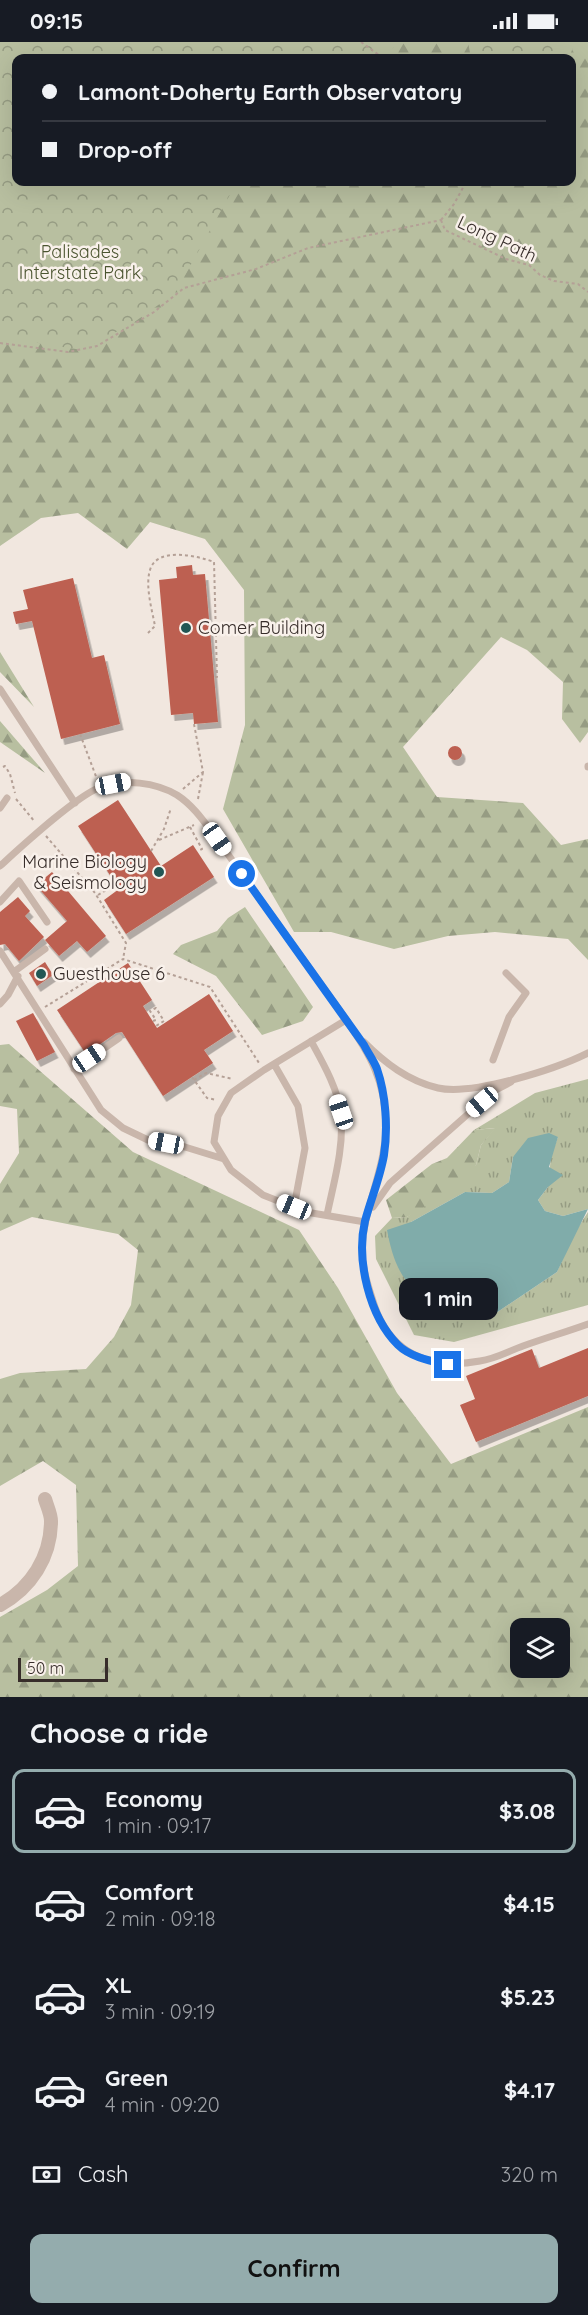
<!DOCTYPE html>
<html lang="en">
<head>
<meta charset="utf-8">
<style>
  :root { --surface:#171b24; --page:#20242c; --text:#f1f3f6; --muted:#9ea1a6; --line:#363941; --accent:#94acad }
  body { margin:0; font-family:Quicksand,sans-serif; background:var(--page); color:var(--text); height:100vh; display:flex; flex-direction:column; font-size:22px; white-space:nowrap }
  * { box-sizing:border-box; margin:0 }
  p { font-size:20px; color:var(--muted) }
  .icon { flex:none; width:33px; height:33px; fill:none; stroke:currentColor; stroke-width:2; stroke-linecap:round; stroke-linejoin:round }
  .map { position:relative; height:1655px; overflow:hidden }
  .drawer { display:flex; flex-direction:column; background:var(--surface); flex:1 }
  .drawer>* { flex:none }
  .top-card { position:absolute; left:12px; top:12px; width:564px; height:132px; border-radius:12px; box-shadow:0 6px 24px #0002; display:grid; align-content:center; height:132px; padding:0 30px; background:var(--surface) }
  .fabs { position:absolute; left:510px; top:1576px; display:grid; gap:12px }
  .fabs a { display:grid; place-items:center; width:60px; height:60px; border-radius:12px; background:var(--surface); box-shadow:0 6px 24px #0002; font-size:30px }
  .scale { position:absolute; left:18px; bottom:15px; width:90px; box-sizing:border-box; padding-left:6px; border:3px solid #372d2a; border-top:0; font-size:16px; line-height:21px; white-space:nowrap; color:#372d2a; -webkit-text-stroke:4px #f9f1eb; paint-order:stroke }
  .end { position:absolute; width:27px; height:27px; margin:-14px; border:8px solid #1a73e8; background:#fff; box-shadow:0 0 0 3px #fff }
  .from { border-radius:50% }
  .bubble { position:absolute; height:42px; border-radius:12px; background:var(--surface); box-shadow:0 6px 24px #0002; font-size:20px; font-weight:700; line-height:42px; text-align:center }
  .car { position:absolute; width:18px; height:36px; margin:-18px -9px; border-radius:8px; box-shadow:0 0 4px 2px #0007; background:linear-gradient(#fff 24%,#345 0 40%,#fff 0 76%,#345 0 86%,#fff 0) }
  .top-card b { display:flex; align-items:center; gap:21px; height:57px; font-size:22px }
  .top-card b+b { border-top:2px solid var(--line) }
  .top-card i { width:15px; height:15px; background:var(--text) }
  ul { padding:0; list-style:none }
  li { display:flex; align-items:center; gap:18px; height:84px; margin:0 12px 9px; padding:0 18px; border:3px solid transparent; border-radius:12px }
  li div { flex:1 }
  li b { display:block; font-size:22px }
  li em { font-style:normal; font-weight:700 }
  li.current { border-color:var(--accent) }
  li>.icon { width:54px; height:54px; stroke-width:1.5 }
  h2 { padding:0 30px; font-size:27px; line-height:72px }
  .pay { display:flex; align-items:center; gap:15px; height:66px; padding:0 30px; font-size:22px }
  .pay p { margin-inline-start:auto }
  .button { display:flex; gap:12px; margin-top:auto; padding:12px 30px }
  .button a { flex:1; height:69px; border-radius:12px; background:var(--accent); color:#111; font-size:24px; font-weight:700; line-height:69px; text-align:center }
  .status { display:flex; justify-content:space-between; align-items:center; height:42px; padding:0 30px; background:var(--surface); direction:ltr }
  .status svg { height:16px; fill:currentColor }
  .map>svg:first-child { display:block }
  .grass { fill:url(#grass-tufts) }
  .forest { fill:url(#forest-firs); fill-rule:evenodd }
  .park { fill:url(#park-crowns) }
  .water { fill:#80acaa }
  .building { fill:#bd6051; filter:url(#shadow) }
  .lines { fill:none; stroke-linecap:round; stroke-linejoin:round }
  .path { stroke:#b4a096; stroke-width:2; stroke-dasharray:3 3; stroke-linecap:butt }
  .service { stroke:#c9b6ab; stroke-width:7 }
  .minor { stroke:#c9b6ab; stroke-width:14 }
  .route { stroke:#1a73e8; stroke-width:8 }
  .poi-dot { fill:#225654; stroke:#f9f1eb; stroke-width:2 }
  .labels { text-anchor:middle; stroke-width:5; stroke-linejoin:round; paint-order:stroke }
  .street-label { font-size:18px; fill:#372d2a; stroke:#f9f1eb }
  .park-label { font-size:18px; fill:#4a542f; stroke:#f9f1eb }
  .poi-label { font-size:18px; fill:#372d2a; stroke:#f9f1eb; text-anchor:start }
</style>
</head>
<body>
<div class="status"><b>09:15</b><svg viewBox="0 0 49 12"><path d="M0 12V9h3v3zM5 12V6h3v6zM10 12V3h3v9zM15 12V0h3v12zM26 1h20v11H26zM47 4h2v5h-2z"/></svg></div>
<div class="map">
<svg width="588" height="1655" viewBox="0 0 588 1655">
  <defs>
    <pattern id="grass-tufts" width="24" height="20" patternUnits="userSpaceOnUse" patternTransform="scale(1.5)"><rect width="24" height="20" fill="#b8bfa0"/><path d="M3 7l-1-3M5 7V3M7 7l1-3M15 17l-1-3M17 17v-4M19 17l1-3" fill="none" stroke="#969c83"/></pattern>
    <pattern id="forest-firs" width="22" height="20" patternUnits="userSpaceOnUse" patternTransform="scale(1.5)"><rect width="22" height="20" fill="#b8bfa0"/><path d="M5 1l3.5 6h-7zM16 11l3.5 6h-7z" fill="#969c83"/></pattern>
    <pattern id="park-crowns" width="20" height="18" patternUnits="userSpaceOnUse" patternTransform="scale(1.5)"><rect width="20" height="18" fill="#b8bfa0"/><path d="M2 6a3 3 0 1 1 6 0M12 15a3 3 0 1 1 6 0" fill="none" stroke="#969c83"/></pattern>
    <filter id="shadow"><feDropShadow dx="3.5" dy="6" stdDeviation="0" flood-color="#0004"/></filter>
  </defs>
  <rect width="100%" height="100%" fill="#f1e7df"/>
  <path class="grass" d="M588,1037v130l-25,7 -18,-5 -7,-11 10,-13 3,-31 7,-19 -45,20 -4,25 -17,11 -27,-1 -54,30 3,68 21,11 9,10 26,3 26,-1 61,-41 17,-38 14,-22v93l-134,37 -40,-7 -38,-76 -1,-23 17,-18 15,-1 69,-52 5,-20 14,-17 -21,2 61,-37z"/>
  <path class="forest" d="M0,0h588v690l-8,11 -18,-24 1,-37 -36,-32 -26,-13 -98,110 34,50 86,6 38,42 27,-6v121l-20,-21 -73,-7 -47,4 -54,13 -63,-17h-37l-71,-123 22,-84 -1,-135 -39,-51 -55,-17 -23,27 -49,-36 -37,5 -41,28zM16,16h556v124h-556z
    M0,610l34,55 -34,-35z
    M0,679l45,52 -45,-31z
    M245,865l68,100 -10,14 -41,14 -46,-59 -43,-22 8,-9 36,-14 11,-13z
    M9,1002l124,108 166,78 39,58 59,105 54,71 137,-57v290h-588v-80l47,-27 31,-24 -2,-81 -33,-24 -43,25v-107l20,-6 66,-4 28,-32 17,-32 7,-55 -20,-16 -86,-17 -32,14v-47l19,-31 -2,-44 -17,-3v-61zM520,1587h40v39h-40z
    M496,1086l-15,17 -5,20 -11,19 -58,33 -15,1 -6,-18 46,-36 15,-6 27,-28z"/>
  <path class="park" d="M0,0h397l-11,16h-370v124h221l-62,111 -42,30 -51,27 -75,-12 -7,-3z
    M468,0h107l-6,16h-98z"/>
  <path class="water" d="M549,1091l9,4 -9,30 14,8 -15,12 -10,13 7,11 18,5 25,-7 -31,63 -61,41 -26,1 -26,-3c-10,-11 -21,-13 -30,-22 -17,-15 -23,-38 -27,-59l24,-8 54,-30 27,1 17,-11 4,-25 15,-19z"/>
  <path class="building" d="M192,523l1,10 12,-1 13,148 -24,2 -1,-11 -22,2 -12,-135 18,-2 -1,-11z
    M73,536l19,80 12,-3 16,69 -59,15 -29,-118 -16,3 -3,-12 15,-3 -5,-19z
    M448 711a7 7 0 1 1 14 0a7 7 0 1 1-14 0Z
    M118,758l43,66 32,-21 21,32 -88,57 -22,-34 15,-11 -41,-63z
    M52,830l54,64 -19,16 -10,-11 -18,15 -14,-16 22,-19 -31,-36z
    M18,855l12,14 -5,5 19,21 -25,24 -14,-17 -5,1v-33z
    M45,920l8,13 -16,11 -8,-13z
    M128,921l24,37 -9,6 14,22 52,-34 24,37 -29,19 9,13 -50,33 -41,-64 -6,1 -30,21 -29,-44z
    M33,971l22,39 -18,9 -21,-40z
    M588,1306v48l-112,46 -16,-37 15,-6 -9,-23 66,-27 7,19z"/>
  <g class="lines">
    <path class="path" d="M361,0l22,16
      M441,178l4,10 61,29 23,6 11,10 14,6 24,3 10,8
      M441,178l13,-16 11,-20 -1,-2
      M0,301l68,9 29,-6 57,-34 30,-24 72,-19 52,-21 133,-28
      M148,591l7,-7c-3,-16 -10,-40 -5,-56 7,-24 48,-14 64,-8l3,115h-3
      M80,692l17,45
      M3,725l2,-1 5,8 5,19
      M183,747l20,-17 -9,-48
      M16,757l19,23
      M198,757l5,-27
      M190,785l12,22 -4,2
      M46,794l49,57 31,50 -3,16
      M159,798l35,-15
      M151,809l13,-22 7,-21
      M98,853l18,-11
      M104,929l3,6
      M45,965l78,-48 87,28 49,76
      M153,979l3,-1 -6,-9 6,-3 8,13 -8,5
      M192,1035l15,21 10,2
      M194,1038l12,-7 27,6"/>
    <path class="service" d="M0,647l75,114
      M588,725v-1
      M0,766l7,-10
      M0,824c21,-19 77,-71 101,-79 24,-8 54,-5 76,8 17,11 28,28 40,44l131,183
      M0,860l19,-21 28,41
      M0,909l101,159 22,18 25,12 37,7 39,12
      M15,929l30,-22
      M0,962l8,-9 10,-19
      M311,999c12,22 27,48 30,73 3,35 -7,67 -14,101
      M364,1000c21,21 44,39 74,46 34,8 118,-19 150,-35
      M493,1018l16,-43 17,-24 -20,-20
      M274,1022l24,42 7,42 -11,59
      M74,1027l45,-31
      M373,1165l17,-24 104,-92 17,-9
      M365,1180l-59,-10 -43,-17 -32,-25 -17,-28 4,-26 13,-23 33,-23 82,-50c24,34 39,61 40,104 0,44 -22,82 -24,125 0,19 7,40 13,58 17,48 57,63 105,54 15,-2 29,-10 43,-15 22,-8 43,-14 65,-22"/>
    <path class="minor" d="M0,1563c31,-17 51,-48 51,-84 0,-7 -4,-15 -6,-22"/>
  </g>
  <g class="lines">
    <path class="route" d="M242,832l122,171c4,8 10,16 13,24 9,26 11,59 7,86 -4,23 -13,44 -19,66 -9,39 4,95 33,124 12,12 33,16 50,20"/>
  </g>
  <g class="poi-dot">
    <circle cx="186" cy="586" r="6"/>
    <circle cx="159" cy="830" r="6"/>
    <circle cx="41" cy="932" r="6"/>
  </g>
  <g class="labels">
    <g class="street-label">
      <text transform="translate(497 197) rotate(25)" y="6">Long Path</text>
    </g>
    <g class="park-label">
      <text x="80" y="216">Palisades<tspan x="80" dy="21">Interstate Park</tspan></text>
    </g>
    <g class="poi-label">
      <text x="198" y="592">Comer Building</text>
      <text x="147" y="826" text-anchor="end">Marine Biology<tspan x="147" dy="21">&amp; Seismology</tspan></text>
      <text x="53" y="938">Guesthouse 6</text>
    </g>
  </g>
</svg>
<div class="fabs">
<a><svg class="icon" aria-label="layers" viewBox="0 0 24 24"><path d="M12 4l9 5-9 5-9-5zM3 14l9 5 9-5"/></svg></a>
</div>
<div class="scale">50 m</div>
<i class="end from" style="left:242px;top:832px"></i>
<i class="end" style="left:448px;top:1323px"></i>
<div class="bubble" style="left:399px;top:1236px;width:99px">1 min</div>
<i class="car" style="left:113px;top:742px;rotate:79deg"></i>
<i class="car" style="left:217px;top:797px;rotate:145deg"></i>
<i class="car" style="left:89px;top:1016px;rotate:56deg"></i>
<i class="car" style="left:482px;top:1060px;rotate:230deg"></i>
<i class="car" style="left:341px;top:1070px;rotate:341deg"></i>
<i class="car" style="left:166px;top:1101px;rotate:281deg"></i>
<i class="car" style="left:294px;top:1165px;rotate:292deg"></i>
<div class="top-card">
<b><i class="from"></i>Lamont-Doherty Earth Observatory</b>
<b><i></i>Drop-off</b>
</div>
</div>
<section class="drawer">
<h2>Choose a ride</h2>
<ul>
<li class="current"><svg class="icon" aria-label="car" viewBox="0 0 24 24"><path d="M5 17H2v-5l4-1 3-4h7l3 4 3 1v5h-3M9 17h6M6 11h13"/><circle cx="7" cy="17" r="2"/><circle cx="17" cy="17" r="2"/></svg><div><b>Economy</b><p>1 min · 09:17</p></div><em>$3.08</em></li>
<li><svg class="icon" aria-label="car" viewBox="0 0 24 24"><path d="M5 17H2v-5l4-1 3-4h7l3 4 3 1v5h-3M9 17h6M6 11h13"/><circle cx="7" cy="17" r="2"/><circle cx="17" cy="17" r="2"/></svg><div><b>Comfort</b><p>2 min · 09:18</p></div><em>$4.15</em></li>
<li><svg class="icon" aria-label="car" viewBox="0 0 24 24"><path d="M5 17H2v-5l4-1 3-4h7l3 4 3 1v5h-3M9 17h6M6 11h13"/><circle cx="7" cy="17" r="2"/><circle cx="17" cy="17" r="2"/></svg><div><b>XL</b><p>3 min · 09:19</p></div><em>$5.23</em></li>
<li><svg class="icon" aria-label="car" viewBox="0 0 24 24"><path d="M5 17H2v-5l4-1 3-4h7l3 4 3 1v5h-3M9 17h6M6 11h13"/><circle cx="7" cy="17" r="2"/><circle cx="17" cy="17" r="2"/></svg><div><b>Green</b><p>4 min · 09:20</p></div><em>$4.17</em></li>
</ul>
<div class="pay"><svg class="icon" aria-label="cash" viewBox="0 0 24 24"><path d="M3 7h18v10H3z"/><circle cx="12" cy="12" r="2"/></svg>Cash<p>320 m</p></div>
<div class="button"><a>Confirm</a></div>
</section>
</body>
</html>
